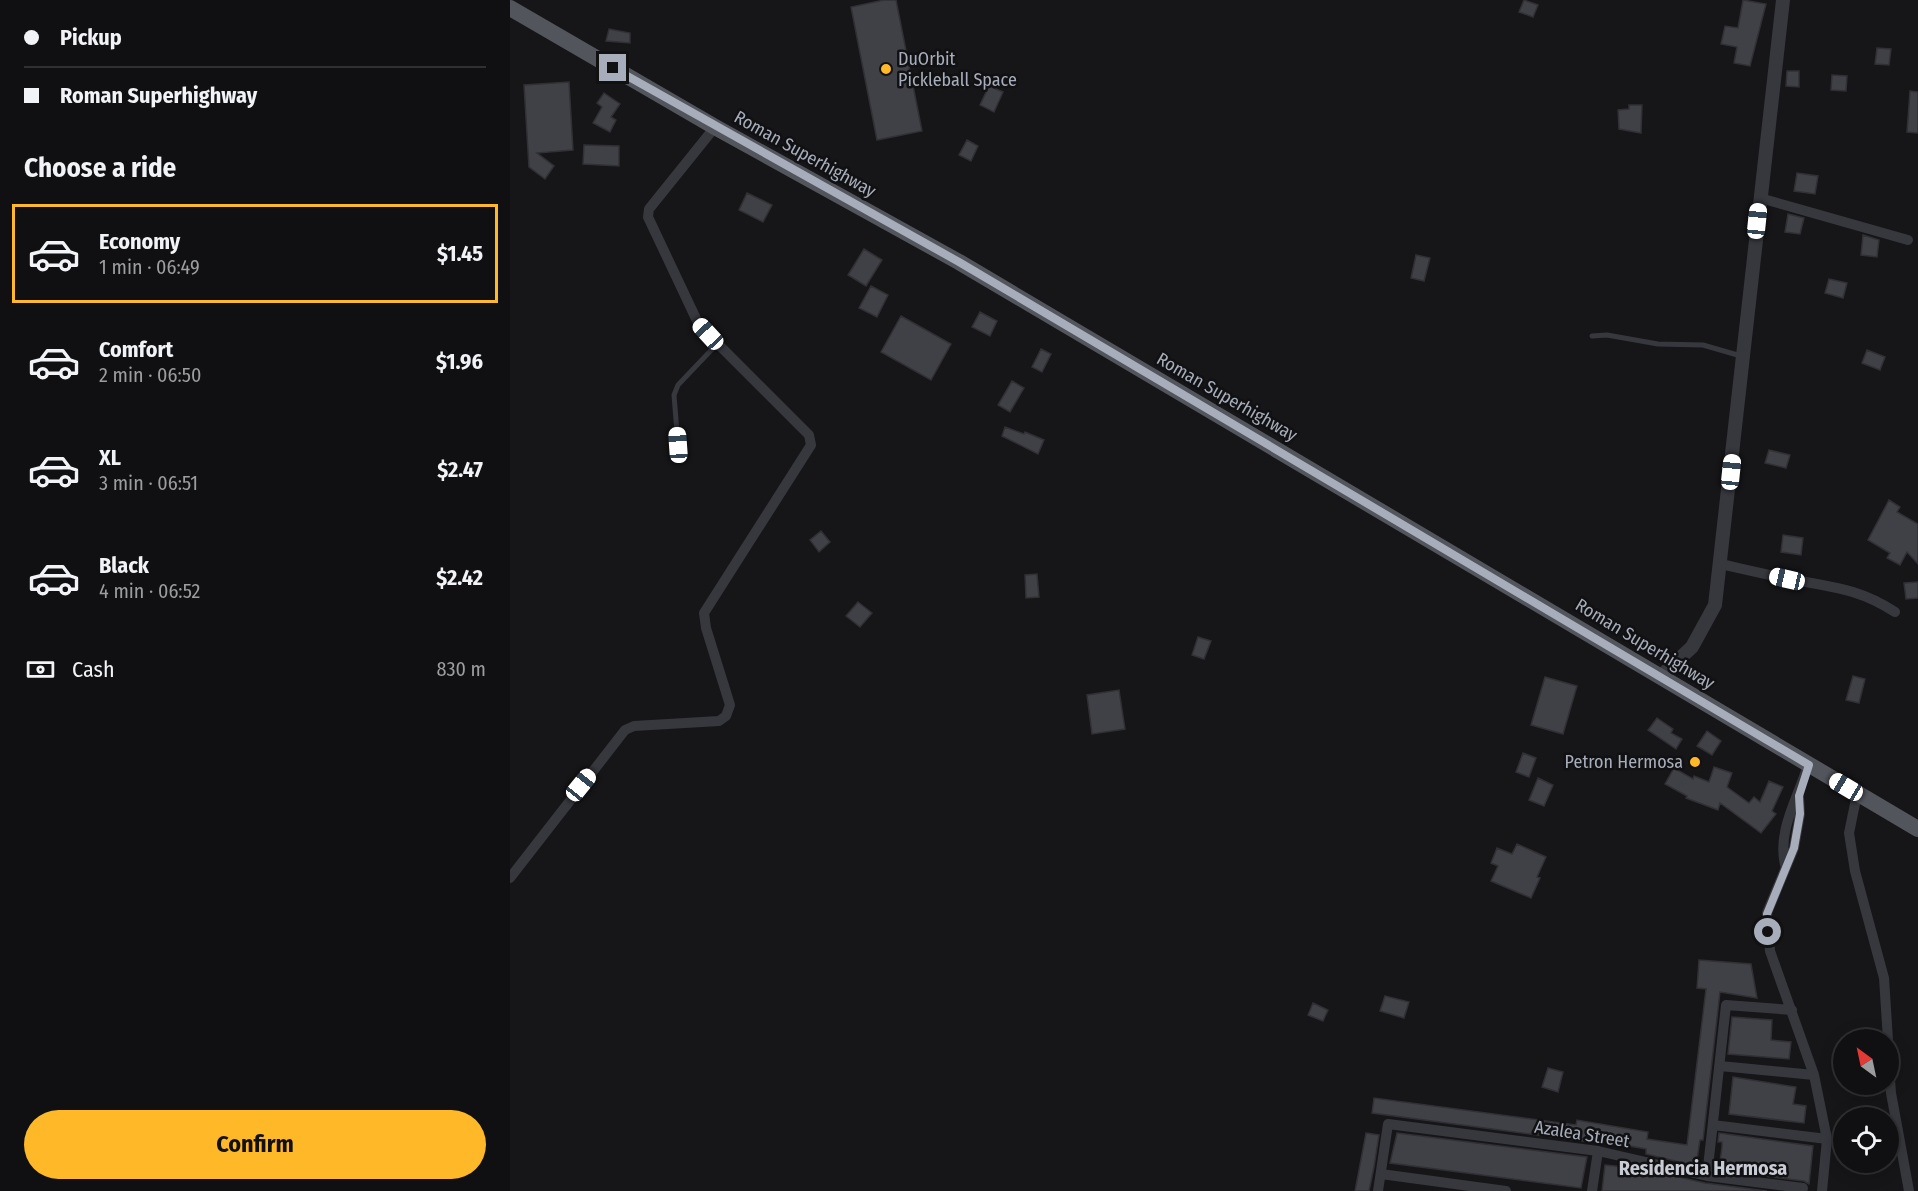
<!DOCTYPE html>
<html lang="en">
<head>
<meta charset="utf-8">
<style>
  :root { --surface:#101012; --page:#19191b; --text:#f1f3f6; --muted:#9c9d9f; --line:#303032; --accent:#ffb828 }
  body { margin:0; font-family:"Fira Sans Condensed",sans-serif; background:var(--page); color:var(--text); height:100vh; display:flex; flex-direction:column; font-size:22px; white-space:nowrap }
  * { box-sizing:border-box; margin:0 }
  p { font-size:20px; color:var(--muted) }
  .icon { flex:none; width:33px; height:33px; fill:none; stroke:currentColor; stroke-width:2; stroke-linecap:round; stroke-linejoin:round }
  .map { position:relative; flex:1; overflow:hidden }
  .details { display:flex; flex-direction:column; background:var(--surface); width:510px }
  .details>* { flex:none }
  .guide { display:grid; align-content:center; height:132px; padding:0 24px; background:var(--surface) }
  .needle { width:39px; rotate:327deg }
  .fabs { position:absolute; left:1323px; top:1029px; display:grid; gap:12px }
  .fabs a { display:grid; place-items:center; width:66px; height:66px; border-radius:50%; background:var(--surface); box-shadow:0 3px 15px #0003,0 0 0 2px var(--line); font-size:30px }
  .end { position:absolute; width:27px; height:27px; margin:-14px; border:8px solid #a7adba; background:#111; box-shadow:0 0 0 3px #111 }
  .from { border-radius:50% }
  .car { position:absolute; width:18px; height:36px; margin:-18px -9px; border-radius:8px; box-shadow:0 0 4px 2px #0007; background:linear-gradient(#fff 24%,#345 0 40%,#fff 0 76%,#345 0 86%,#fff 0) }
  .guide b { display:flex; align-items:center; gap:21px; height:57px; font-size:22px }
  .guide b+b { border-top:2px solid var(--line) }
  .guide i { width:15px; height:15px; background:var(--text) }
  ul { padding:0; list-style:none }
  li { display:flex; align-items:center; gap:18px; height:99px; margin:0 12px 9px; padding:0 12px; border:3px solid transparent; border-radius:0px }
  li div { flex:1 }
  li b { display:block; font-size:22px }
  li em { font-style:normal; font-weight:700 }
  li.selected { border-color:var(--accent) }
  li>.icon { width:54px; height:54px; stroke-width:1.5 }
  h2 { padding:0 24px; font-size:27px; line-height:72px }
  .pay { display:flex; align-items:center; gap:15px; height:66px; padding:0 24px; font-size:22px }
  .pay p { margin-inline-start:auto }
  .button { display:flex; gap:12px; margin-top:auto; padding:12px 24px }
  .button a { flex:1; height:69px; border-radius:36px; background:var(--accent); color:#111; font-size:24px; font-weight:700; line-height:69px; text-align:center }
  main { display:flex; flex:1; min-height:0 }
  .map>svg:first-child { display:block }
  .building { fill:#404146; stroke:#303035; stroke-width:1.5 }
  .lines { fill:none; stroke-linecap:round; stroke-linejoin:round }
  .service { stroke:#37383e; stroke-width:5 }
  .minor { stroke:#37383e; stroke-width:10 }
  .tertiary { stroke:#37383e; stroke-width:14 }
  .primary { stroke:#53555d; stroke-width:16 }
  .route { stroke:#a7adba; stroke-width:8 }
  .poi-dot { fill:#ffb828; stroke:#111113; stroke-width:2 }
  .labels { text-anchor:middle; stroke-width:5; stroke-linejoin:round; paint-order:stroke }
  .poi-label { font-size:18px; fill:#a7adba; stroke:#111113; text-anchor:start }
  .street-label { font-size:18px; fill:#a7adba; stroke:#111113 }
  .neighbourhood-label { font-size:20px; font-weight:bold; fill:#c9ccd5; stroke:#111113 }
</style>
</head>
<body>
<main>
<section class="details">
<div class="guide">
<b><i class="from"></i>Pickup</b>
<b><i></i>Roman Superhighway</b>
</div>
<h2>Choose a ride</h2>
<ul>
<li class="selected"><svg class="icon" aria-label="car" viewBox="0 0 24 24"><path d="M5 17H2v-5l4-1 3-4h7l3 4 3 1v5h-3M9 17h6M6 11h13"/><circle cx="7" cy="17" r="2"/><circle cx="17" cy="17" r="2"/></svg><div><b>Economy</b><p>1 min · 06:49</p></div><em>$1.45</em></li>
<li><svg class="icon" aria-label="car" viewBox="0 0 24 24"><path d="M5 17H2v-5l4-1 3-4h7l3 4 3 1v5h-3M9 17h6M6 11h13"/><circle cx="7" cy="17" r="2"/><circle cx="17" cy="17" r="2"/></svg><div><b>Comfort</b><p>2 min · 06:50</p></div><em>$1.96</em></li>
<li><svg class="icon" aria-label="car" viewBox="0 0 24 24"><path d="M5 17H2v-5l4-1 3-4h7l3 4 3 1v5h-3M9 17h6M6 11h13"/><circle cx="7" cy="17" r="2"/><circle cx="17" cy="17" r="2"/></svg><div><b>XL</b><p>3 min · 06:51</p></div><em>$2.47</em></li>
<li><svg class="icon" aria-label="car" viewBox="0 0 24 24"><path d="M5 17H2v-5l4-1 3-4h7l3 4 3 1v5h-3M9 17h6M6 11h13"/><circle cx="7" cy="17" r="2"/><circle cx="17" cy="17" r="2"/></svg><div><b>Black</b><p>4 min · 06:52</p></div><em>$2.42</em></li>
</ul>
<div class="pay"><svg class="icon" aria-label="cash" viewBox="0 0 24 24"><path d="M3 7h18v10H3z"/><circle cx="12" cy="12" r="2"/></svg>Cash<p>830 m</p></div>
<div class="button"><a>Confirm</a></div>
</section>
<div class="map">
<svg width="1408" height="1191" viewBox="0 0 1408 1191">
  <rect width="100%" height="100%" fill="#161618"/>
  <path class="building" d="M374,0h12l26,131 -45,9 -26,-133z
    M1014,0l14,5 -5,12 -14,-5z
    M1233,0l23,4 -16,62 -16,-3 3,-16 -16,-3 4,-18 13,2z
    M99,29l21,4v10l-24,-2z
    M1367,48l14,1 -2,16 -14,-1z
    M1277,71h12v16l-13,-1z
    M1322,75l15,1 -1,15 -15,-1z
    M59,82l4,68 -36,3 17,13 -9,13 -16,-12 -5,-82z
    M479,86l14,6 -9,20 -14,-7z
    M1400,91l8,1v41l-11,-1z
    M94,93l16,11 -9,13 5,3 -6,12 -17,-9 9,-16 -5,-4z
    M1119,105h13l-1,28 -22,-4 -1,-19 11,-1z
    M457,140l11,6 -7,15 -12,-6z
    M74,145l35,1v20l-36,-2z
    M1287,173l21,3 -3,18 -21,-3z
    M237,193l25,12 -9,17 -24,-12z
    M1278,214l16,4 -4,16 -15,-2z
    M1353,235l16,5 -2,17 -16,-2z
    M354,249l18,11 -16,26 -18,-11z
    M906,255l14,3 -6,23 -13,-3z
    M1319,279l18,4 -4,15 -18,-5z
    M361,286l17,9 -11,22 -18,-9z
    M470,312l17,9 -7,15 -18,-9z
    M391,316l50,28 -20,36 -50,-28z
    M531,349l10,5 -9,18 -10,-5z
    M1357,350l18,7 -5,13 -18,-7z
    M502,381l12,7 -14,24 -12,-7z
    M495,427l19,7 1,-2 19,8 -6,14 -36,-18z
    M1259,450l21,5 -4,13 -21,-5z
    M1379,500l11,7 -3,5 21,12v40l-11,-12 -7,13 -13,-7 3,-5 -22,-13z
    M311,531l9,11 -11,10 -9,-12z
    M1273,535l20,3 -2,17 -20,-3z
    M527,574l2,23 -13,1 -1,-23z
    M1408,582v16l-12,1 -2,-16z
    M348,602l14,11 -12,14 -14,-11z
    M688,637l13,4 -7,18 -12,-4z
    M1343,676l12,3 -6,24 -13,-3z
    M1035,677l32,9 -14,48 -32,-9z
    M609,690l6,39 -33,5 -5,-39z
    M1147,718l16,11 -2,4 11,6 -6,10 -28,-19z
    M1197,731l14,10 -9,14 -15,-9z
    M1013,753l13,5 -7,19 -13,-5z
    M1204,767l18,6 -5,14 22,16 5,-6 6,5 9,-21 14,6 -11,24 4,3 -15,19 -41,-30 -2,7 -32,-12 1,-2 -22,-12 9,-16 19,11 1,-3 15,6z
    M1028,778l15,7 -9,21 -15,-6z
    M1007,844l29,13 -9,20 3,1 -9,20 -40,-17 7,-15 -7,-3 6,-15 15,6z
    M1189,960l52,4 6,34 -37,-6 -17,148h-3l-4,26 -50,-12v-5l-56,-10 -1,3 -217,-29 2,-15 202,27 1,-5 71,12 -1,7 40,6 19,-156 -9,-1z
    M875,996l24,6 -5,16 -24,-7z
    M803,1003l15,7 -5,11 -15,-6z
    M1222,1017l40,3 -1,20 20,2 -2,17 -61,-5z
    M1038,1068l15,4 -5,20 -16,-5z
    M1223,1077l63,10 -3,17 13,2 -2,17 -75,-9z
    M856,1133l13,2 -5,32 -5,24h-14z
    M887,1133l190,24 -6,31 -191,-25z
    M1209,1133l94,13 -4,38 -5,-3 -85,-11 3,-23v-5h-4z
    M1095,1165l39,4 61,14 62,8h-165z"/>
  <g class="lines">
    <path class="service" d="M1082,336l15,-1 51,9 45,1 38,11
      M168,445l-4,-50 4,-10 39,-41"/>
    <path class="minor" d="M1250,198l148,42
      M1211,564c22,5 43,10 64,14 43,9 72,9 110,34
      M1347,794l-8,39 6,38 29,107 4,62
      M1289,797l1,17 -6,34 -27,65 3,38 44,124 13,64 -5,52
      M1275,865c-8,-35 13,-67 23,-100
      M0,878l115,-148 9,-4 85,-5 7,-5 4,-11 -24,-77 -2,-15 107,-168 -2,-10 -110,-110 -51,-108 1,-8 66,-82
      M1378,1053l3,40 18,98
      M1210,1066l94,9
      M1203,1125l114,14
      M871,1174l125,17
      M1197,1176l19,-171 66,5
      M868,1191l10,-67 210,27 109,25 96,12 -1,3
      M1082,1191l6,-40"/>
    <path class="tertiary" d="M1151,676l31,-29 23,-42 68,-605"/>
    <path class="primary" d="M0,8l205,119 244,135 959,567"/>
  </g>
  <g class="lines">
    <path class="route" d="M103,68l346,194 850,503 -10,31 1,18 -6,34 -27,66 1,18"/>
  </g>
  <g class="poi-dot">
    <circle cx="376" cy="69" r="6"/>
    <circle cx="1185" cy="762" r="6"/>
  </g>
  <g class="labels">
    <g class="poi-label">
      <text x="388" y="65">DuOrbit<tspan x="388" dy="21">Pickleball Space</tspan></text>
      <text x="1173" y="768" text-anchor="end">Petron Hermosa</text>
    </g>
    <g class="street-label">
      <text transform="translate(295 154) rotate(29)" y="6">Roman Superhighway</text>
      <text transform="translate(717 397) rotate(30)" y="6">Roman Superhighway</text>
      <text transform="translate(1135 644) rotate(31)" y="6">Roman Superhighway</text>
      <text transform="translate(1072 1134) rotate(9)" y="6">Azalea Street</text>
    </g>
    <g class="neighbourhood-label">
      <text x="1193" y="1175">Residencia Hermosa</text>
    </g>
  </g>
</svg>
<div class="fabs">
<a><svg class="needle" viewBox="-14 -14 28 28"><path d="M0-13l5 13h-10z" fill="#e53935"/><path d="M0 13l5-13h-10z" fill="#9c9d9f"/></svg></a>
<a><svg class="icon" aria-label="locate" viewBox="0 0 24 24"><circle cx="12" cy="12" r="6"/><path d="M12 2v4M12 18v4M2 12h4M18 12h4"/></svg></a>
</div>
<i class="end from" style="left:1258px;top:932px"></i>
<i class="end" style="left:103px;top:68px"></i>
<i class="car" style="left:1247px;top:221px;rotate:6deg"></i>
<i class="car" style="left:198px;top:334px;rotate:317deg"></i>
<i class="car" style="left:168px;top:445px;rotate:356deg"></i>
<i class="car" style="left:1221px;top:472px;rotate:6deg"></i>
<i class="car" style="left:1277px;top:579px;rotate:283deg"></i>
<i class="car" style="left:71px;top:785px;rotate:39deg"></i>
<i class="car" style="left:1336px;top:787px;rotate:301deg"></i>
</div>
</main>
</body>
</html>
